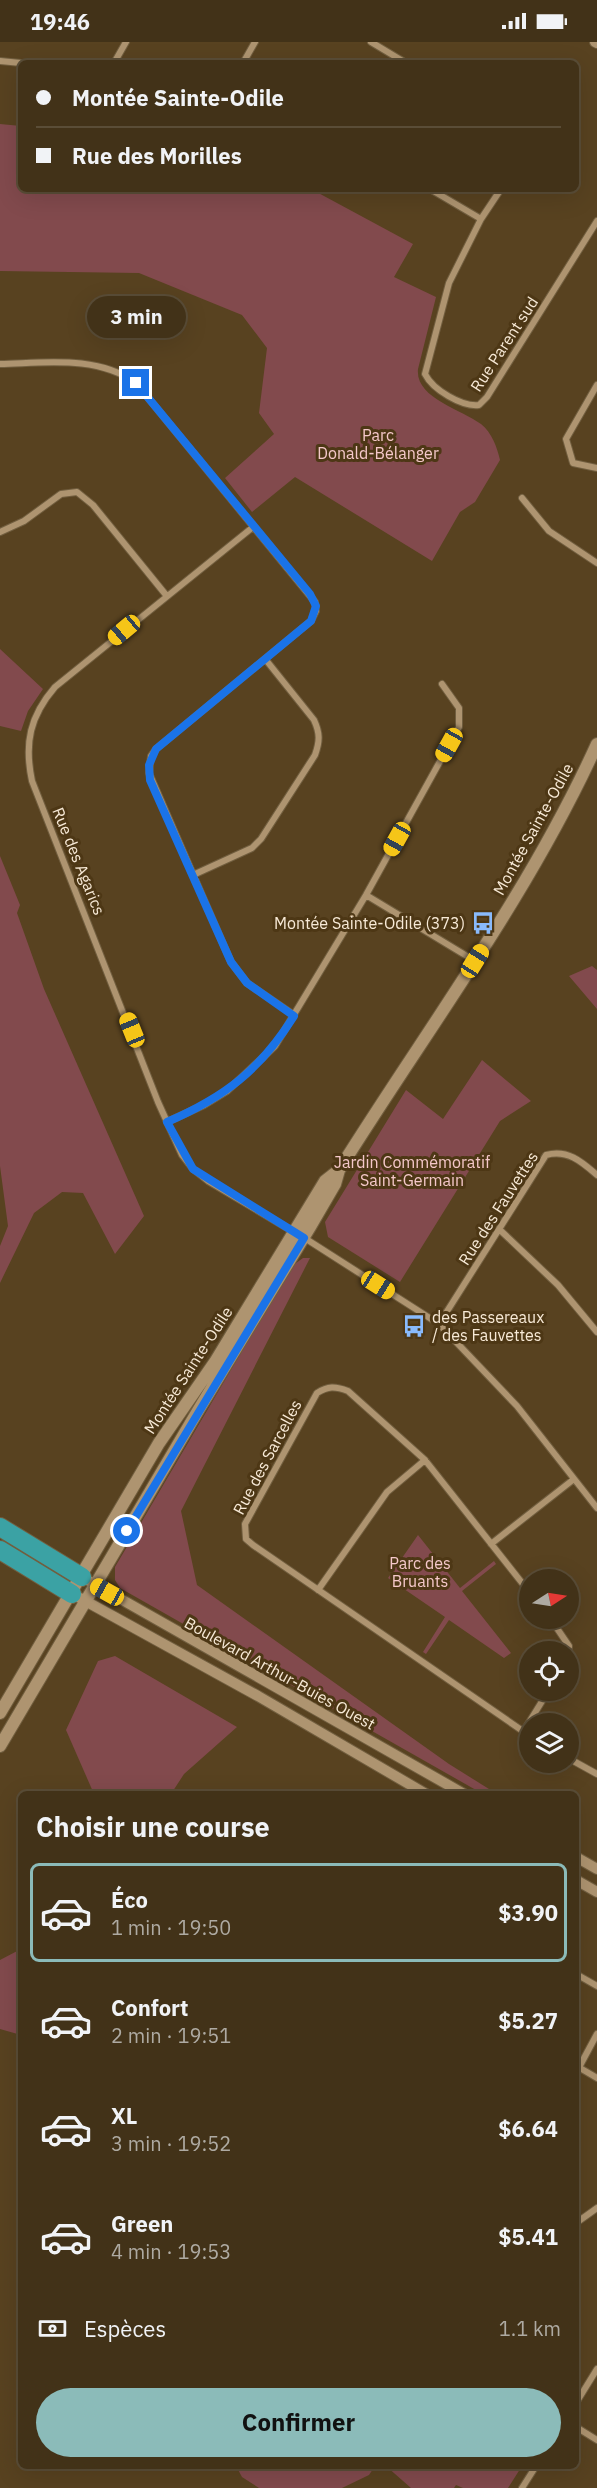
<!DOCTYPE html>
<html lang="fr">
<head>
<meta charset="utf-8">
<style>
  :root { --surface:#423218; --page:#493a21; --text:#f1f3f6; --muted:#aeaaa2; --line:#5a4d37; --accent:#8bbbb9 }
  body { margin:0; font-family:"IBM Plex Sans",sans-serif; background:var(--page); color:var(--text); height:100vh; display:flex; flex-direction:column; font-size:22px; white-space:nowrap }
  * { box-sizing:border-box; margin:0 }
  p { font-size:20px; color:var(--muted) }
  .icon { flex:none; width:33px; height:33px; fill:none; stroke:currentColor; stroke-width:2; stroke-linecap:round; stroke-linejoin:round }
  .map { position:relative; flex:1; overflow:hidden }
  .sheet { position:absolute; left:18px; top:1749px; width:561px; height:678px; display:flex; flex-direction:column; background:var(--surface); border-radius:9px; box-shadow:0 6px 24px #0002,0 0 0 2px var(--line) }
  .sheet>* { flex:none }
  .guide { position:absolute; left:18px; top:18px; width:561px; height:132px; border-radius:9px; box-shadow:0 6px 24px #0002,0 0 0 2px var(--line); display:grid; align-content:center; height:132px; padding:0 18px; background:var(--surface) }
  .needle { width:39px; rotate:78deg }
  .fabs { position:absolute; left:519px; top:1527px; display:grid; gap:12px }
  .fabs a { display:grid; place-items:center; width:60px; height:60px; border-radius:50%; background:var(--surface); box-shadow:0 6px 24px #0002,0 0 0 2px var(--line); font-size:30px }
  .end { position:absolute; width:27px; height:27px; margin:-14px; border:8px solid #1a73e8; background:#fff; box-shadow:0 0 0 3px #fff }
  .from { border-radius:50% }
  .bubble { position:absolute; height:42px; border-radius:21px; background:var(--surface); box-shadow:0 6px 24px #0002,0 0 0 2px var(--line); font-size:20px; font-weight:700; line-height:42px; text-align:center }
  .car { position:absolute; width:18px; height:36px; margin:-18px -9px; border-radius:8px; box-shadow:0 0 4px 2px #0007; background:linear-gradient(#f5c518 24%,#345 0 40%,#f5c518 0 76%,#345 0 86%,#f5c518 0) }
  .guide b { display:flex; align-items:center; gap:21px; height:57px; font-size:22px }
  .guide b+b { border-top:2px solid var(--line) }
  .guide i { width:15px; height:15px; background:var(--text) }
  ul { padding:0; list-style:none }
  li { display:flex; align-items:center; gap:18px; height:99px; margin:0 12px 9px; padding:0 6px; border:3px solid transparent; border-radius:9px }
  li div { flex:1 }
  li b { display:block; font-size:22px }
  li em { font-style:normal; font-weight:700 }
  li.active { border-color:var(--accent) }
  li>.icon { width:54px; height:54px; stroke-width:1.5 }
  h2 { padding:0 18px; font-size:27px; line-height:72px }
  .pay { display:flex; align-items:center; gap:15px; height:66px; padding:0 18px; font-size:22px }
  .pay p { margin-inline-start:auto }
  .button { display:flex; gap:12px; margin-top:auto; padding:12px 18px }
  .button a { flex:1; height:69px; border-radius:36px; background:var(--accent); color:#111; font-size:24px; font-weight:700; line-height:69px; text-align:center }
  .status { display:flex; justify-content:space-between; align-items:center; height:42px; padding:0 30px; background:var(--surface); direction:ltr }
  .status svg { height:16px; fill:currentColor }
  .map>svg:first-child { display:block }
  .green { fill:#824a4d }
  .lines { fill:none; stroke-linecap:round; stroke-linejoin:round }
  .minor-casing { stroke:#715e3f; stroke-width:8 }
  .tertiary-casing { stroke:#715e3f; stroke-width:12 }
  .secondary-casing { stroke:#715e3f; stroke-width:14 }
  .motorway-casing { stroke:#715e3f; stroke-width:20 }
  .minor { stroke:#ae9470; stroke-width:6 }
  .tertiary { stroke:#ae9470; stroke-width:10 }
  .secondary { stroke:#ae9470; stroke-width:12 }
  .motorway { stroke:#3ba2a4; stroke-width:18 }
  .route { stroke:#1a73e8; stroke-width:8 }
  .labels { text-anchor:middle; stroke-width:6; stroke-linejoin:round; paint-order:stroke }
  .street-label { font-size:16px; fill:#f8ead7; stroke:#4d3715 }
  .park-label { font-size:16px; fill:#f5c8ca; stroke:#4d3715 }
  .poi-label { font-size:16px; fill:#f8ead7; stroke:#4d3715; text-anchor:end }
</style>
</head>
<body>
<div class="status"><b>19:46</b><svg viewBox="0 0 49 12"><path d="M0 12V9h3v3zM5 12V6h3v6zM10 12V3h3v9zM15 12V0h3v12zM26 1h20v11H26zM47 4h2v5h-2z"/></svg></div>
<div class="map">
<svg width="597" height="2446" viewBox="0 0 597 2446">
  <rect width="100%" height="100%" fill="#584220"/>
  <path class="green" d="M0,82l21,2v63h290l102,55 -19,33 42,20 -18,72c-3,29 43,40 63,55 11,9 16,23 19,36l-25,42 -15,10 -28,49 -137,-84 -43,35 -27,-34 49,-44 -15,-21 8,-65 -25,-33 -103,-42 -139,-2z
    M0,607l43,40 -15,22 -7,20 -21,-5z
    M0,814l20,49 -3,8 27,76 100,227 -29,38 -32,-61 -21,-1 -28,21 -34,70v-37l8,-20 -8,-60z
    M592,924l5,4v39l-28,-33z
    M482,1018l49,41 -31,20 -100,161 -72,-45 -3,-15 81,-132 37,29z
    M303,1216h7l-129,253 16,74 252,179 48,30h-14l-363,-206 -5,-8v-13l177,-301z
    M418,1493l42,53 34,-27 2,3 -34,27 49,62 -7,5 -55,-38 -23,34 -3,-2 22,-35 -57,-39z
    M115,1614l122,71 -53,47 -13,20h-77l-28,-64 32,-69z
    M21,1907v86l-21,-6v-69z
    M236,2424h139l-6,9 -27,13h-83l-17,-11z
    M386,2424h136l-14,22h-45l-7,-3 -2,3h-43z"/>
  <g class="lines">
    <g class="minor-casing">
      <path id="minor" d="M371,0l35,21
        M0,19l21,2
        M114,21l12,-21
        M243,21l12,-21
        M430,147l51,30
        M501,147l-20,30 -32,64 -24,91c8,16 37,33 54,31l8,-8 110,-176
        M0,322c45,-1 97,-9 136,19l179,219 1,9 -5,10 -155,128 -5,7 -2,17 82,189 16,21 47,32
        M597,343l-31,54 7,24 24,5
        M522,456l27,33 48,32
        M253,485l-198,160c-25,29 -31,56 -23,94l126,321 24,53 11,14 15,12 86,51
        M0,490l24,-11 37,-27 16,-2 16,13 73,90
        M193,833l59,-27 9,-9 54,-84c5,-14 5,-22 -1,-35l-48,-60
        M366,853l109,66
        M167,1080l37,-17 23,-14 48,-45 91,-151 93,-168v-19l-17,-24
        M500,1188l58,55 39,47
        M303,1195l136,87 78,82 80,102
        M439,1282l107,-169c22,-6 36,7 51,20
        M491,1502l83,-65
        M318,1548l69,-98 38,-32
        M530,1551l-105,-133 -77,-69c-13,-5 -20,-5 -31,2l-72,131 1,15 7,6 277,191
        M550,1576l19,28 -1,13
        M523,1690l26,-42
        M568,1716l29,16
        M576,1932l21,12
        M580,2026l17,10
        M576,2031l21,-39
        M576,2181l21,-15
        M576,2361l21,-34
        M576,2385l21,13
        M522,2446l14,-22"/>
    </g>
    <g class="tertiary-casing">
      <path id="tertiary" d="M595,0l2,1
        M89,1539l375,213
        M80,1556l178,98 168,98
        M576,1815l21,12
        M576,1838l21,12"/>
    </g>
    <g class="secondary-casing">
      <path id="secondary" d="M0,1671l159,-270 56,-81 110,-181 14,-11
        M0,1704l199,-337 111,-182 25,-43 4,-14c88,-141 189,-274 258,-426"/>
    </g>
    <g class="motorway-casing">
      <path id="motorway" d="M0,1485l82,50
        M0,1508l72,44"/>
    </g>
    <use href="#minor" class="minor"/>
    <use href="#tertiary" class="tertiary"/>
    <use href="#secondary" class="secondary"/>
    <use href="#motorway" class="motorway"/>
  </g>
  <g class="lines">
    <path class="route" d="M127,1489l177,-293 -111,-69 -26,-47c58,-25 93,-52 127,-106l-47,-33 -16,-21 -81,-182 -1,-15 7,-16 155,-128 5,-15 -6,-12 -174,-211"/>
  </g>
  <defs>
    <g id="bus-bare" transform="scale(1.8)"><path d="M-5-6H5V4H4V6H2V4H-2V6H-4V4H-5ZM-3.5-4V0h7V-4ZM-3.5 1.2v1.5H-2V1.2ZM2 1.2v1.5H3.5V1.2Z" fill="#89bafc" stroke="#4d3715" stroke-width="2.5" paint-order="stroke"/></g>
  </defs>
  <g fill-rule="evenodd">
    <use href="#bus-bare" x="483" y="881"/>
    <use href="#bus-bare" x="414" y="1284"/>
  </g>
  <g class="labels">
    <g class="street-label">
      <text transform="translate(504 302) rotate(-57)" y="6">Rue Parent sud</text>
      <text transform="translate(533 787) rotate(-61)" y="6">Montée Sainte-Odile</text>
      <text transform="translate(79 819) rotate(68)" y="6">Rue des Agarics</text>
      <text transform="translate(498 1166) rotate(-57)" y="6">Rue des Fauvettes</text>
      <text transform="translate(188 1328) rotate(-57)" y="6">Montée Sainte-Odile</text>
      <text transform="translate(267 1415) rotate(-62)" y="6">Rue des Sarcelles</text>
      <text transform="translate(280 1631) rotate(29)" y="6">Boulevard Arthur-Buies Ouest</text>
    </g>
    <g class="park-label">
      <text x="378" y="399">Parc<tspan x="378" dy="18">Donald-Bélanger</tspan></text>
      <text x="412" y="1126">Jardin Commémoratif<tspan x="412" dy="18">Saint-Germain</tspan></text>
      <text x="420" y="1527">Parc des<tspan x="420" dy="18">Bruants</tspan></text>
    </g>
    <g class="poi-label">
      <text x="465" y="887">Montée Sainte-Odile (373)</text>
      <text x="432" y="1281" text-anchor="start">des Passereaux<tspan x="432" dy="18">/ des Fauvettes</tspan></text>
    </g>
  </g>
</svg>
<div class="fabs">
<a><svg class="needle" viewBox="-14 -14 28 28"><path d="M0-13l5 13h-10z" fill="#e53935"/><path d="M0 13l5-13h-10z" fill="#aeaaa2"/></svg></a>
<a><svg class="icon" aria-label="locate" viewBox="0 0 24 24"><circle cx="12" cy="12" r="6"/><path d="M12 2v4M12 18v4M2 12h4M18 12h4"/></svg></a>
<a><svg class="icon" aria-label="layers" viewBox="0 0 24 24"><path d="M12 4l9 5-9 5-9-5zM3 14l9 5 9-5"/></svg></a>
</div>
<i class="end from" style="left:127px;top:1489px"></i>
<i class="end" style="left:136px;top:341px"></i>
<div class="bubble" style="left:87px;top:254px;width:99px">3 min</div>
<i class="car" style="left:124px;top:588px;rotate:230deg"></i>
<i class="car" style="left:449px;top:703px;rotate:209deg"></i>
<i class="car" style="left:397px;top:797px;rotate:209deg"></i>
<i class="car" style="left:475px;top:919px;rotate:32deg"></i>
<i class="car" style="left:132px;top:988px;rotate:338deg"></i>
<i class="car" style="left:378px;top:1243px;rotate:122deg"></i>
<i class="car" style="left:107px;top:1550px;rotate:299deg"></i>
<div class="guide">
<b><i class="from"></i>Montée Sainte-Odile</b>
<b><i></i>Rue des Morilles</b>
</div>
<section class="sheet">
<h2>Choisir une course</h2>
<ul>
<li class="active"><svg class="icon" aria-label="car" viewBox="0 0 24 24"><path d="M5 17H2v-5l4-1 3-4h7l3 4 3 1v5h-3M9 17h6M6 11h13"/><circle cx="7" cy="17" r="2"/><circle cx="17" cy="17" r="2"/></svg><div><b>Éco</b><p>1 min · 19:50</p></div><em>$3.90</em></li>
<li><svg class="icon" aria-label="car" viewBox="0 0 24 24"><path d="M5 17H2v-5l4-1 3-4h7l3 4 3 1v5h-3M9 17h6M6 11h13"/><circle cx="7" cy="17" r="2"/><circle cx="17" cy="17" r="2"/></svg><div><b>Confort</b><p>2 min · 19:51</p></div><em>$5.27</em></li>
<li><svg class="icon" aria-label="car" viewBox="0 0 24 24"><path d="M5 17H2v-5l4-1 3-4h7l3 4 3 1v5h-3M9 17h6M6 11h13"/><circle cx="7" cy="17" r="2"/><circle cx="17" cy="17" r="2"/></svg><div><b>XL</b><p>3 min · 19:52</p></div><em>$6.64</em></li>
<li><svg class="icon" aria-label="car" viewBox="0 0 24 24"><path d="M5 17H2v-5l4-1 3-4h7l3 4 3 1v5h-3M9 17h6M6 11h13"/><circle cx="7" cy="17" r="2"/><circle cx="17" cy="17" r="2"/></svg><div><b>Green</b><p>4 min · 19:53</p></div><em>$5.41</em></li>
</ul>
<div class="pay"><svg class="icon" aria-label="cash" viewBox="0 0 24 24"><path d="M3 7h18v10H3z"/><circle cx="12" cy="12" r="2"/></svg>Espèces<p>1.1 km</p></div>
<div class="button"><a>Confirmer</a></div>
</section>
</div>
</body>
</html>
